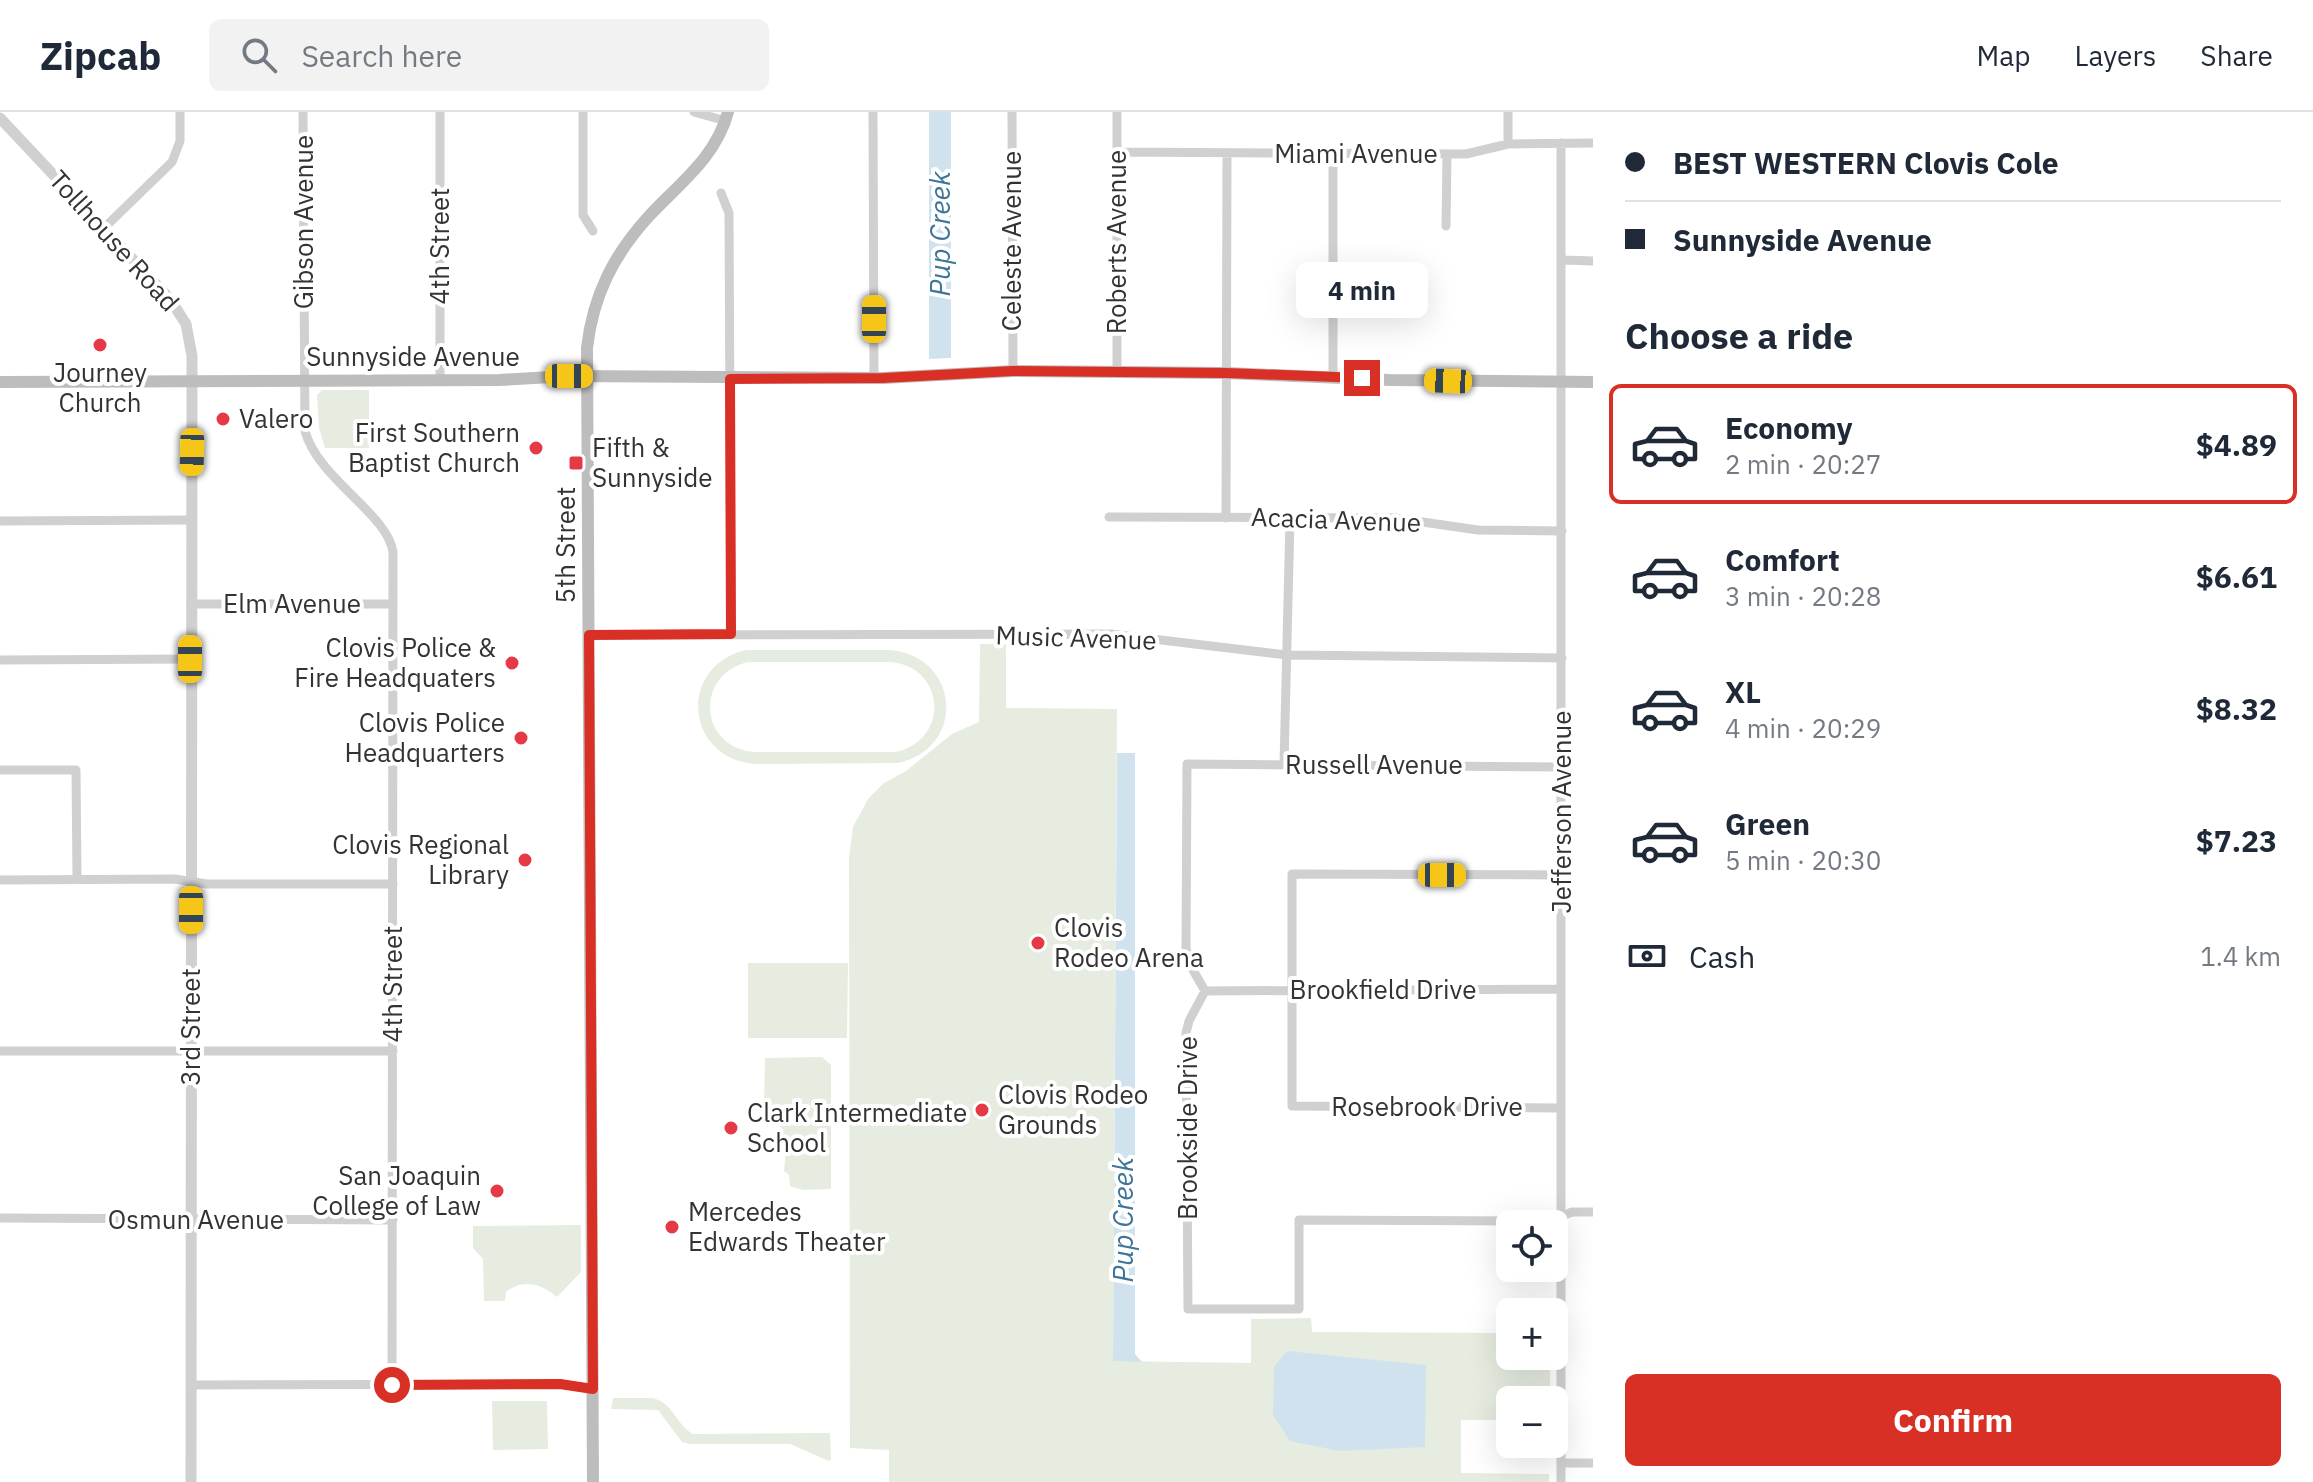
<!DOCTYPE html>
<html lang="en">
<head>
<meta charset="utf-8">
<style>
  :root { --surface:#fff; --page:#f2f2f3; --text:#1f2937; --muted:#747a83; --line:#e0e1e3; --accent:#d93025 }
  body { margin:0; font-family:"IBM Plex Sans",sans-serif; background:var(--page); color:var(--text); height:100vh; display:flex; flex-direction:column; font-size:30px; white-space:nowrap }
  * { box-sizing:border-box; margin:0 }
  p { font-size:26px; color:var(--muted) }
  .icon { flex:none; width:44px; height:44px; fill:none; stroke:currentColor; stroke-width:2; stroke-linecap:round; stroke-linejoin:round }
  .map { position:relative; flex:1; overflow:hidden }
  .sheet { display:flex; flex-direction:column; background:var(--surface); width:720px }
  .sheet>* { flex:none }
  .guide { display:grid; align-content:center; height:176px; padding:0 32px; background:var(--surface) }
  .fabs { position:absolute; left:1496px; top:1098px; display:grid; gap:16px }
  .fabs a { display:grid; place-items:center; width:72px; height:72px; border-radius:12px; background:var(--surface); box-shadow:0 8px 32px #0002; font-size:40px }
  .end { position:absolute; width:36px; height:36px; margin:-18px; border:10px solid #d93025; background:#fff; box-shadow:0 0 0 4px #fff }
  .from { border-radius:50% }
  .bubble { position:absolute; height:56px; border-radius:12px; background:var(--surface); box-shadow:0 8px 32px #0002; font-size:26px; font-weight:800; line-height:56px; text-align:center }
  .car { position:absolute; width:24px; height:48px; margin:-24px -12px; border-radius:10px; box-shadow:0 0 6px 2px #0007; background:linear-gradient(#f5c518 24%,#345 0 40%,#f5c518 0 76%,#345 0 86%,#f5c518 0) }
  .guide b { display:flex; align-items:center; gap:28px; height:76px; font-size:30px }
  .guide b+b { border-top:2px solid var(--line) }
  .guide i { width:20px; height:20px; background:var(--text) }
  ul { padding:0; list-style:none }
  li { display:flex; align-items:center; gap:24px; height:120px; margin:0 16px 12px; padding:0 16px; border:4px solid transparent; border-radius:12px }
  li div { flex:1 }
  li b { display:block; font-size:30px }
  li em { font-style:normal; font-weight:800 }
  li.current { border-color:var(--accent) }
  li>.icon { width:72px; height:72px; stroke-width:1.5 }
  h2 { padding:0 32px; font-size:36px; line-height:96px }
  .pay { display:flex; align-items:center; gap:20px; height:88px; padding:0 32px; font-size:30px }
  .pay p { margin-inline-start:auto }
  .button { display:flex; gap:16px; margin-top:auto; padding:16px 32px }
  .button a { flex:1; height:92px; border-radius:12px; background:var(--accent); color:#fff; font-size:32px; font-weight:800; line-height:92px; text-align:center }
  header { display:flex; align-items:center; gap:48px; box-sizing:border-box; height:112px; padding:0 40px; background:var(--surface); border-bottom:2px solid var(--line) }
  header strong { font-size:38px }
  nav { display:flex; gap:44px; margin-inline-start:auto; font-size:28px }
  .search { width:560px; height:72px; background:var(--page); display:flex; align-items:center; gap:20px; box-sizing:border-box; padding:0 28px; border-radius:12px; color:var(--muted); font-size:30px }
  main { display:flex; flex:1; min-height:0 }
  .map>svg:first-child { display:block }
  .green { fill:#e6ecdf; fill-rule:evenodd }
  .water { fill:#cfe2ee }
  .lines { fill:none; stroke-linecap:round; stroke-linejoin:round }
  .minor { stroke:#d0d0d0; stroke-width:9 }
  .tertiary { stroke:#d0d0d0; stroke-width:11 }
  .secondary { stroke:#bdbdbd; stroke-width:12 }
  .route { stroke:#d93025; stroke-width:10 }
  .poi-dot { fill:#e63946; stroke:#fff; stroke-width:3 }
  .labels { text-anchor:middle; stroke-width:8; stroke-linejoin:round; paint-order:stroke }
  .street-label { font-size:26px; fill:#333; stroke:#fff }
  .poi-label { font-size:26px; fill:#333; stroke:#fff; text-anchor:start }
  .water-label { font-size:28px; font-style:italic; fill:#3f7597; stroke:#fff }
</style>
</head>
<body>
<header>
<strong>Zipcab</strong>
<div class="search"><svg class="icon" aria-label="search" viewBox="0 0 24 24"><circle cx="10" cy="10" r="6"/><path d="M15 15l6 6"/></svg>Search here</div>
<nav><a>Map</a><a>Layers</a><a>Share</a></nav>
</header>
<main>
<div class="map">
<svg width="1593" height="1370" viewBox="0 0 1593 1370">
  <rect width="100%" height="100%" fill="#fff"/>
  <path class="green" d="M322,278h47v58h-44l-6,-20 -2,-33z
    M980,532h26v64l111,1 -4,652 138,2v-44l60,-1 1,14 198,1v23h40v44h-40v20h-49v53l88,1v8h-660v-32l-39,-2 -1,-590 4,-31 15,-28 16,-16 22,-12 46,-37 27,-12z
    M746,538h144c70,6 77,98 8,113l-144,1c-70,-7 -76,-98 -8,-114zM748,550h142c55,4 61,77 6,90h-142c-55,-5 -60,-77 -6,-90z
    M748,851h100l-1,75h-99z
    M822,945l9,8v124l-28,1 -13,-4 -1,-11 -5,-4 2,-22 -5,-21 -17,-21 1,-49z
    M581,1113v47l-24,25c-15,-13 -34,-19 -51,-5l-1,9h-21l-1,-42 -10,-11v-22z
    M652,1286c21,4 24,27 41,36l137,-1 1,26 -2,2 -39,-17h-100l-8,-2 -24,-32 -47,-1 2,-11z
    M492,1289h55l1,48 -55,1z"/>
  <path class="water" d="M929,0h22v246l-22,1z
    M1117,641h18v601l7,8 -29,-1z
    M1287,1239l139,14 -1,82 -85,4 -50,-10 -17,-26 1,-48z"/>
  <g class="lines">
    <path class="minor" d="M303,0l2,319c13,48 82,82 88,121l-1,833
      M583,0v103l10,16
      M694,0l32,9
      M873,0l1,266
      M1012,0l1,259
      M1117,0v260
      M1508,0v32
      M1561,31v1339
      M1117,40l349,2 42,-10 85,-1
      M1333,42v223
      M721,81l8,20 2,421
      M1446,114l1,-72
      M104,116l68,-66 8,-21v-29
      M1563,148l30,1
      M440,268v-268
      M1109,405l286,1 83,12 84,1
      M1226,406l1,-364
      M0,409l191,-1
      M191,492h202
      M589,523l522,-1 176,21 275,3
      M0,548l190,-1
      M1284,653l6,-246
      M1561,655l-374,-3 -1,184 3,15 16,28 -16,30 -3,12 2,276h111v-89l251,1 22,-9h21
      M0,658h76l1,109
      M1561,763l-269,-1v232l269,2
      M0,768l175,-1 32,5h186
      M1205,879l356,-2
      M0,939h393
      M0,1106l393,2
      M191,1273l369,-1 33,5
      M1561,1351h32"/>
    <path class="tertiary" d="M0,6l170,181 16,25 6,32 -1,1126"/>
    <path class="secondary" d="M0,270l499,-2 70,-4 314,2 130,-7 213,2 164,7 203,2
      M593,1370l-6,-1134c6,-53 27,-94 63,-133 30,-32 66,-58 78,-103"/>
  </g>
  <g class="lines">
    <path class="route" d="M392,1273l168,-1 33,5 -4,-754 142,-1 -1,-255 153,-1 130,-7 213,2 136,5"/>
  </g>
  <g class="poi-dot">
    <circle cx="100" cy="233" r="8"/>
    <circle cx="223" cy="307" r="8"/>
    <circle cx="536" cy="336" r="8"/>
    <rect x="568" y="343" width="16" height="16" rx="4"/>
    <circle cx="512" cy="551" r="8"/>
    <circle cx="521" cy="626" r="8"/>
    <circle cx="525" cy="748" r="8"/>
    <circle cx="1038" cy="831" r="8"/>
    <circle cx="982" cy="998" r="8"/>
    <circle cx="731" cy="1016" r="8"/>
    <circle cx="497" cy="1079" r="8"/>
    <circle cx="672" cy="1115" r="8"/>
  </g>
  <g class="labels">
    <g class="street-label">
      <text x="1356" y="51">Miami Avenue</text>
      <text transform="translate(304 110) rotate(-90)" y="9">Gibson Avenue</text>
      <text transform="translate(114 129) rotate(48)" y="9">Tollhouse Road</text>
      <text transform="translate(1012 129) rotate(-90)" y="9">Celeste Avenue</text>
      <text transform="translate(1117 130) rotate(-90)" y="9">Roberts Avenue</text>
      <text transform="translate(440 134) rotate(-90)" y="9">4th Street</text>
      <text x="413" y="254">Sunnyside Avenue</text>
      <text transform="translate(1336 408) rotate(2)" y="9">Acacia Avenue</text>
      <text transform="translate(566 433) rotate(-90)" y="9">5th Street</text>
      <text x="292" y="501">Elm Avenue</text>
      <text transform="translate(1076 526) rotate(2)" y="9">Music Avenue</text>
      <text x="1374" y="662">Russell Avenue</text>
      <text transform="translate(1562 700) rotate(-90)" y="9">Jefferson Avenue</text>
      <text transform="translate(393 872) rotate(-90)" y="9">4th Street</text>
      <text x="1383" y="887">Brookfield Drive</text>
      <text transform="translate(191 915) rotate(-90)" y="9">3rd Street</text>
      <text x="1427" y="1004">Rosebrook Drive</text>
      <text transform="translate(1188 1016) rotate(-90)" y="9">Brookside Drive</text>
      <text x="196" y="1117">Osmun Avenue</text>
    </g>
    <g class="poi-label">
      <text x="100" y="270" text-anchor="middle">Journey<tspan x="100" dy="30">Church</tspan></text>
      <text x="239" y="316">Valero</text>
      <text x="520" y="330" text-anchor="end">First Southern<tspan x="520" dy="30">Baptist Church</tspan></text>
      <text x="592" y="345">Fifth &amp;<tspan x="592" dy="30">Sunnyside</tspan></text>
      <text x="496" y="545" text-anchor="end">Clovis Police &amp;<tspan x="496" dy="30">Fire Headquaters</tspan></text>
      <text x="505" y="620" text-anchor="end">Clovis Police<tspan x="505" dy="30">Headquarters</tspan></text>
      <text x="509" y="742" text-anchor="end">Clovis Regional<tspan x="509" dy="30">Library</tspan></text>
      <text x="1054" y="825">Clovis<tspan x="1054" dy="30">Rodeo Arena</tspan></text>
      <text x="998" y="992">Clovis Rodeo<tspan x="998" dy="30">Grounds</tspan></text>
      <text x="747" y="1010">Clark Intermediate<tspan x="747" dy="30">School</tspan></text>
      <text x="481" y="1073" text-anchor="end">San Joaquin<tspan x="481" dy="30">College of Law</tspan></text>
      <text x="688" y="1109">Mercedes<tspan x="688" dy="30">Edwards Theater</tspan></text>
    </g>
    <g class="water-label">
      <text transform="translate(940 122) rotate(-90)" y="10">Pup Creek</text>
      <text transform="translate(1123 1108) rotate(-90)" y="10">Pup Creek</text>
    </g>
  </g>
</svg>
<div class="fabs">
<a><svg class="icon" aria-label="locate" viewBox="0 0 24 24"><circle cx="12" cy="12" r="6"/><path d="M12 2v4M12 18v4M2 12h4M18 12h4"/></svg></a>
<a>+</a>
<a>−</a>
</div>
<i class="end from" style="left:392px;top:1273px"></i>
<i class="end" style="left:1362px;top:266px"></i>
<div class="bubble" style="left:1296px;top:150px;width:132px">4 min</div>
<i class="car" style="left:874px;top:207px;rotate:0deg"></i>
<i class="car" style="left:569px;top:264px;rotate:90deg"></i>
<i class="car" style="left:1448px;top:269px;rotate:272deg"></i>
<i class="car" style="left:192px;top:340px;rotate:181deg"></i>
<i class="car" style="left:190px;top:547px;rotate:0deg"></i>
<i class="car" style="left:1442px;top:763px;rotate:90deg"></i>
<i class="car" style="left:191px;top:798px;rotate:180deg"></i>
</div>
<section class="sheet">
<div class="guide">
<b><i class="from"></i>BEST WESTERN Clovis Cole</b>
<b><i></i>Sunnyside Avenue</b>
</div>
<h2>Choose a ride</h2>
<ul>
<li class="current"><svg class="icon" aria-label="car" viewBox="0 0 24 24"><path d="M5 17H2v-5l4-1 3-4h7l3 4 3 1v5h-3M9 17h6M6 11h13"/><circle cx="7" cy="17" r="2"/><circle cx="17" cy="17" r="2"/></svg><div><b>Economy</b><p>2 min · 20:27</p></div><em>$4.89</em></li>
<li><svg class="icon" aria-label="car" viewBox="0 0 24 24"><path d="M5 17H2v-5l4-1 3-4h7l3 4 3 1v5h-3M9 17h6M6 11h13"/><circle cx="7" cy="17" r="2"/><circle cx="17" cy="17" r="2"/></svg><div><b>Comfort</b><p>3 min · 20:28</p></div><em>$6.61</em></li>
<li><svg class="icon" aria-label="car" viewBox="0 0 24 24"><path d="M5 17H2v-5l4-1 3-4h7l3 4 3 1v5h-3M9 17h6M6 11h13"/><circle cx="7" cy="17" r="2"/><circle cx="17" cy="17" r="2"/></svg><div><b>XL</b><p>4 min · 20:29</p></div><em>$8.32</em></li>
<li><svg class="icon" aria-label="car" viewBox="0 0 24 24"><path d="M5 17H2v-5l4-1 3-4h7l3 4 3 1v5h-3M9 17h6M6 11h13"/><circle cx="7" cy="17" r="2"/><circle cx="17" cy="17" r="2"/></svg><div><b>Green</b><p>5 min · 20:30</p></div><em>$7.23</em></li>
</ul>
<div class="pay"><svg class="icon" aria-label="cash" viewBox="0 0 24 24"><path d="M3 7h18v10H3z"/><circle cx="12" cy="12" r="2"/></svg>Cash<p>1.4 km</p></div>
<div class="button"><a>Confirm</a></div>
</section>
</main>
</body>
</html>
